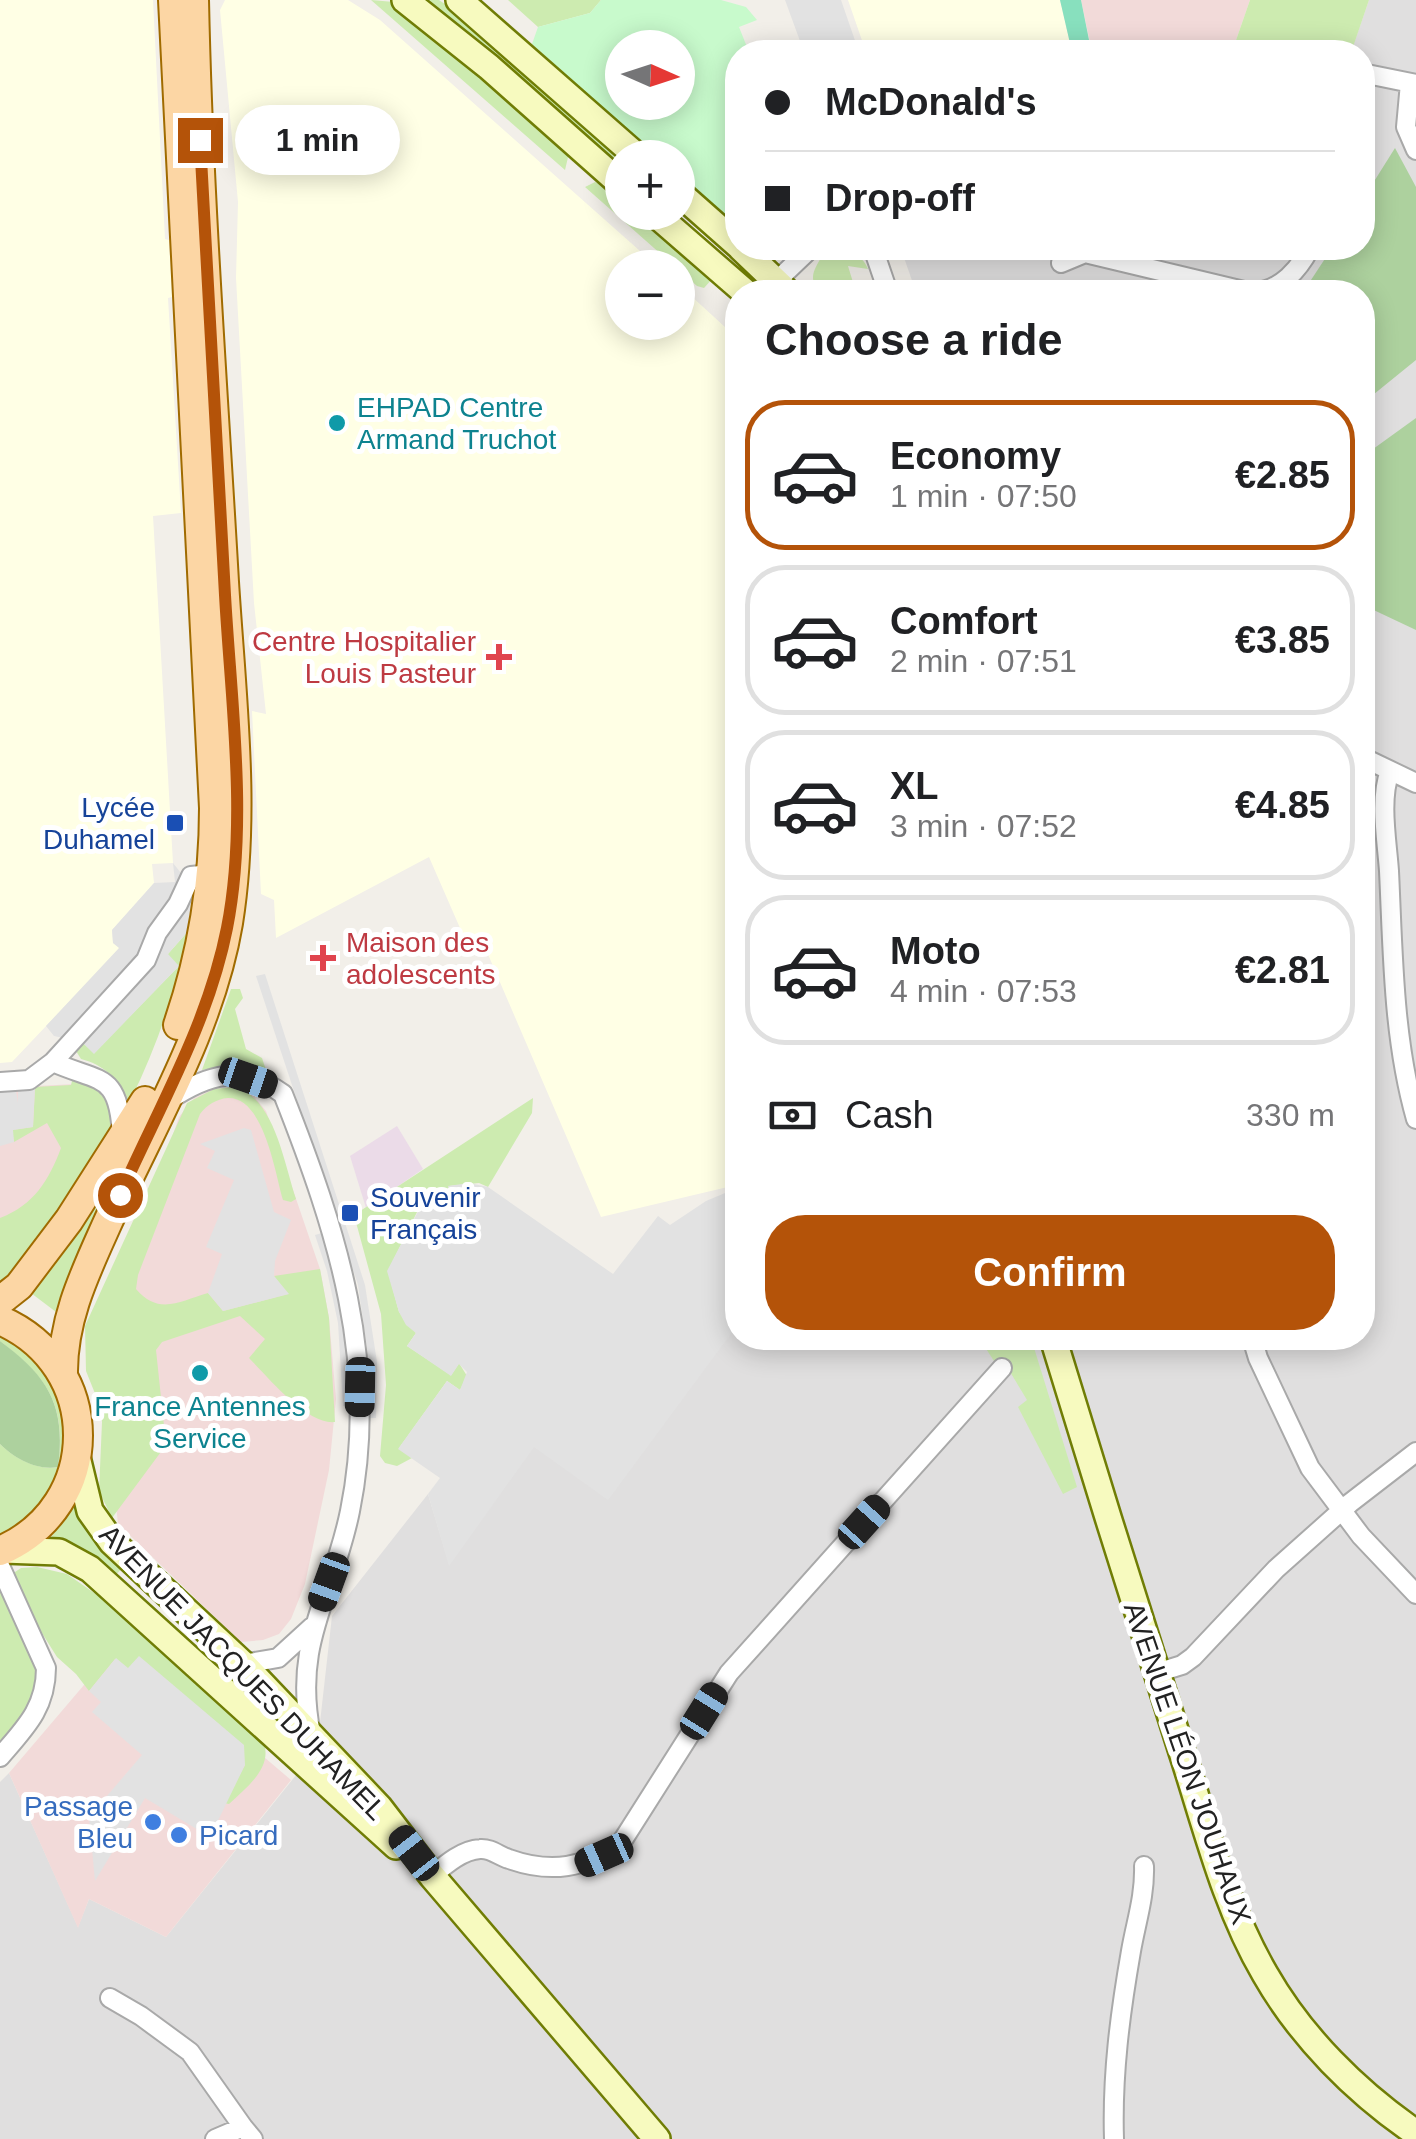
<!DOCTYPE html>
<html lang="en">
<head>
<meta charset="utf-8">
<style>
  :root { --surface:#fff; --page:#f2f2f2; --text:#202124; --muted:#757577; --line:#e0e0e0; --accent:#b45309 }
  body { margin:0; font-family:Helvetica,sans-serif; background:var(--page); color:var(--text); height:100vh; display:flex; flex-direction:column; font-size:38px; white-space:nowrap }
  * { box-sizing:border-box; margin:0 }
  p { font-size:32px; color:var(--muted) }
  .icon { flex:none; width:55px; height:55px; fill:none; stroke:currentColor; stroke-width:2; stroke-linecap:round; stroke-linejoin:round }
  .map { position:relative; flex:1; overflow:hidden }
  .sheet { position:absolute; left:725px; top:280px; width:650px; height:1070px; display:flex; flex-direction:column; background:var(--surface); border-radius:40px; box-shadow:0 5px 25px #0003 }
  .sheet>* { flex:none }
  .guide { position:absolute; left:725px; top:40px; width:650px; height:220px; border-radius:40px; box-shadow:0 5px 25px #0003; display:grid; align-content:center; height:220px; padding:0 40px; background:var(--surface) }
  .needle { width:65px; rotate:93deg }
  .controls { position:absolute; left:605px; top:30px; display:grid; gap:20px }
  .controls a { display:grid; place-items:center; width:90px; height:90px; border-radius:50%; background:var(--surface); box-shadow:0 5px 25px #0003; font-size:50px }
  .end { position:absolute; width:45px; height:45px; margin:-22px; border:12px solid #b45309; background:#fff; box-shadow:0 0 0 5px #fff }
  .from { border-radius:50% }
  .bubble { position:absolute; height:70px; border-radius:35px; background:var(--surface); box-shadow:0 5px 25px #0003; font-size:32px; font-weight:700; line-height:70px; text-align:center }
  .car { position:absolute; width:30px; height:60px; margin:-30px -15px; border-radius:12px; box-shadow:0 0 8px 2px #0007; background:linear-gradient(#222 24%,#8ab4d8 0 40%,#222 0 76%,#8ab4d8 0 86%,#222 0) }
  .guide b { display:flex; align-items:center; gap:35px; height:95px; font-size:38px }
  .guide b+b { border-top:2px solid var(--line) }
  .guide i { width:25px; height:25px; background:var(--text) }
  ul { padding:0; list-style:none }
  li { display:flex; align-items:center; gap:30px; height:150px; margin:0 20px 15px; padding:0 20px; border:5px solid var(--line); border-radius:40px }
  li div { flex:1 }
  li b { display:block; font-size:38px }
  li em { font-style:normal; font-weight:700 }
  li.current { border-color:var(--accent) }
  li>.icon { width:90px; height:90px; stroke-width:1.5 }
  h2 { padding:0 40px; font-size:45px; line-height:120px }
  .pay { display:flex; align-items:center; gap:25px; height:110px; padding:0 40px; font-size:38px }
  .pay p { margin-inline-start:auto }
  .button { display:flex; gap:20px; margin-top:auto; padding:20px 40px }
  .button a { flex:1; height:115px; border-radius:40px; background:var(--accent); color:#fff; font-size:40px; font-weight:700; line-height:115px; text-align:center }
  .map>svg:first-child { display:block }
  .residential { fill:#e0dfdf }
  .commercial { fill:#f2dad9 }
  .industrial { fill:#ebdbe8 }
  .education { fill:#ffffe5 }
  .grass { fill:#cdebb0 }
  .forest { fill:#add19e }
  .park { fill:#c8facc; fill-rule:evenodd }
  .pitch { fill:#88e0be }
  .parking { fill:#e2e2e2 }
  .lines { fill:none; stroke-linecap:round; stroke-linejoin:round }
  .minor-casing { stroke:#a9a9a9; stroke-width:22 }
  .secondary-casing { stroke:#707d05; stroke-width:30 }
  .primary-casing { stroke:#a06b00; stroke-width:32 }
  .minor { stroke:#fff; stroke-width:18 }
  .secondary { stroke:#f7fabf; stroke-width:25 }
  .primary { stroke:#fcd6a4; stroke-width:28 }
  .route { stroke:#b45309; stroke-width:12 }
  .culture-dot { fill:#0f9aa8; stroke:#fff; stroke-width:4 }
  .health-dot { fill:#e0444e; stroke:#fff; stroke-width:4 }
  .transit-dot { fill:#1a4fb4; stroke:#fff; stroke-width:4 }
  .shop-dot { fill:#3f7fe0; stroke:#fff; stroke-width:4 }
  .labels { text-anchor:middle; stroke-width:10; stroke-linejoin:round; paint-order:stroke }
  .culture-label { font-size:28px; fill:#0d838f; stroke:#fff; text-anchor:start }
  .health-label { font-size:28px; fill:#be3a42; stroke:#fff; text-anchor:end }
  .transit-label { font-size:28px; fill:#164399; stroke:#fff; text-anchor:end }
  .street-label { font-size:28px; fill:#222; stroke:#fff }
  .shop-label { font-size:28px; fill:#366cbe; stroke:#fff; text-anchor:end }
</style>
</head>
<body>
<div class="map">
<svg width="1416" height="2139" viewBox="0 0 1416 2139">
  <rect width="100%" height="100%" fill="#f2efe9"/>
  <path class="residential" d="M1369,0h47v2139h-1416v-357l9,-9 69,154 11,-28 77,38 151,-188 15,-133 96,-122 21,70 85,-118 74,53 129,-175 1,14h624v-1046h-446l-15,-43 461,-1v-196h-11z"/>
  <path class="commercial" d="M1081,0h169l-16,46 -68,6h-74z
    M75,1084l30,31 -105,137v-164z
    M234,1087l17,6 15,18 54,158 9,49 7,81 -7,71 -24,114 -14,35 -12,15 -16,6 -22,2 -123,-118 -18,-175 79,-232 15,-19 20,-9z
    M124,1638l167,142 -125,157 -77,-38 -11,29 -69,-155z"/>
  <path class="industrial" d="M397,1126l26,43 -57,39 -16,-52z"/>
  <path class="education" d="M0,0h153l12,239 4,1 3,57 -4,1 13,215 -28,3 20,347 -21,1 2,19 -42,47 1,13 7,5 -108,114 -12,1z
    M225,0h123l32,20 278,247 -36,1v54h56v-38l59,54 1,844 -6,4 -131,31 -114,-265 -20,-8 -38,-87 -153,81 -2,-38 -13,-6 -9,-183 14,3 -12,-111 -18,-325 2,-76 -18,-192z
    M848,0h212l12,52h-206z"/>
  <path class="grass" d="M371,0l23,2 175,151 -4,17z
    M424,0h15l13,9 170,149v14z
    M508,0h93l-11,13 -52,14z
    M1250,0h119l-16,47 -119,-1z
    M595,182l16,6 11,10v14l17,1 74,65 -9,10 -7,-2 -112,-99z
    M840,250c13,3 23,6 28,19l-20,-3 8,26h-37c-11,-14 -5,-22 3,-36z
    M190,929c-14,60 -32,115 -59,170h-4c-10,-21 -23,-34 -46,-40l-5,-8 6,-9 12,11 84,-86 -11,-12z
    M231,989h9l3,9 -8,11 11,40 16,9 5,15 -41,-7 -24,4z
    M72,1081c28,0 47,30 36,56 -4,11 -15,23 -22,33 -22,31 -59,91 -86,114v-66c34,-13 49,-38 61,-70l-14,-25 -33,19 -2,-12 21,-3 2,-40 36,-2z
    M234,1087c40,9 50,76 62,112l-5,3 -8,-2c-8,-27 -19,-103 -55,-102 -12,1 -21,7 -28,16l-62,161 -2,14c23,27 44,12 72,4l15,18 65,-17 -14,-18 46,-7 9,49 6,104c-28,3 -66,-44 -86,-64l16,-19 -25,-23 -78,26 -6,8 10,95 -54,73 -13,-27 3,-69 -2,-16 -14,-35 -1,-45 102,-223 27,-14z
    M533,1098l-1,15 -44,74 -9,-4 -30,3 4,16 -34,6 -31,63 11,41 17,21 -9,13 44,29 8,-12 8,13 -7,14 -13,-9 -48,67 13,10 -15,8 -12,-3 -5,-7 6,-71 -5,-71 -27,-99z
    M129,1150l-69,165 -33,-25z
    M0,1332c19,10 40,28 52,47 25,38 15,107 -19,137 -10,9 -22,15 -33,23v-95c14,14 38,27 58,23 8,-63 -9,-88 -58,-126z
    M979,1338h52l46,149 -14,7 -45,-87 9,-7 -26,-43 -7,4z
    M75,1504l51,60 -14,15 -63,-39z
    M37,1567l30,7 53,37 143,130c11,26 -16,46 -34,63l-5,-1 21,-38 -130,-106 -26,32 -13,-17 -19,-17 -32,-51 -13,-32 9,-6z
    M0,1590c37,72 59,87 0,155z"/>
  <path class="forest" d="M1395,148l21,39v173l-53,43 -1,-111h-70l19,-12 21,-32h30l1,-49z
    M1416,418v212l-53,-25 -1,-148z
    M0,1341c49,36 66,65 58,126 -21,4 -44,-9 -58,-23z"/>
  <path class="park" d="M601,0h120l25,7 11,13 -18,7 10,25h-11l-1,177 -59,-54v-17l-20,-1 -126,-113 6,-17 52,-14zM622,48h56v54h-56z"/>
  <path class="pitch" d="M1060,0h21l10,50 -19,2z"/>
  <path class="parking" d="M785,0h56l18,52h-55z
    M173,863l23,29 -6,37 -22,25 11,12 -85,88 -12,-12 -28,-6 -8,-10 73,-78 -6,-5 -1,-13 42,-47 21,-1z
    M265,974l100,311 12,77 -1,56h-7v-56l-11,-77 -102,-309z
    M18,1087h17l-2,40 -20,3 1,12 -14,4v-54l16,-1 2,12z
    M244,1128l7,2 23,82 17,8 -16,41 -1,15 15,18 -66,17 -15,-18 14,-39 -16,-7 28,-67 -27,-12 8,-17 -15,-7z
    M469,1183l19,4 125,87 45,-58 12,9 36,-24 31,-13 1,136 -130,176 -74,-53 -85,119 -21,-72 12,-16 -42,-29 49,-68 13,9 7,-18 -8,-8 -8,12 -44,-30 9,-13 -10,-8 -7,-13 -12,-41 37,-71 16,-10 10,14 3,-2 -5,-16z
    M322,1233l12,35 15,87 2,51h-8l-5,-83 -11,-52 -12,-36z
    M139,1656l105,89 1,20 -35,72 -65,-39 -50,83 -6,-64 53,-62 -50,-43 9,-10 -12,-11 27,-33 12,10z"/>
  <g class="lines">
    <g class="minor-casing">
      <path id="minor" d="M1362,73l54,11
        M1410,83l-4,44 10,23
        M873,248l15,44
        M1061,263l24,-10 163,39
        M765,292l46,-44
        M1256,292c25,-2 43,-23 54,-44
        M1362,757l54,26
        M1390,771c-11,29 -3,70 -1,100 4,83 4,167 27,248
        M53,1062c46,21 66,9 69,74
        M0,1082l29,-2 24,-18 93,-102 11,-27 21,-29 13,-28 20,-2
        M169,1100c39,-26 73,-36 114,-6 54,137 97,269 67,417 -17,85 -58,131 -39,223
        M1252,1338l6,20 52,110 51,68 55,58
        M0,1566l46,102c0,40 -21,60 -46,89
        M243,1664l35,-6 34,-31
        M1156,1673l26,-8 11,-8 83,-88 74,-66 66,-51
        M432,1876c13,-11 30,-26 48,-27 11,-1 19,7 29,10 42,15 76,9 112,-16l108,-170 273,-305
        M110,1998l31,18 49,36 53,75
        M215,2139l28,-12 10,12
        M1114,2139c-2,-64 6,-125 17,-188 5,-29 14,-55 13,-85"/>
    </g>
    <g class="secondary-casing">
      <path id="secondary" d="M405,0l84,67 133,118
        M459,0l180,158
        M678,192l60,53
        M653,212l92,80
        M741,248l46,44
        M1053,1338c42,138 85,277 129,414 24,74 43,154 83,222 36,63 91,118 151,159
        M77,1457l13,54 22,31 131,122 136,143 53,69 225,263
        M3,1550l56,2 31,17 306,277"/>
    </g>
    <g class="primary-casing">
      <path id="primary" d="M173,0l41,808c0,74 -12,147 -36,217
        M0,1301l19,-15 50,-66 76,-119
        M0,1320c104,45 104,186 0,231
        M63,1375c-1,-55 22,-102 44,-151 44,-98 103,-194 121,-301 18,-112 3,-229 -4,-341 -11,-193 -26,-388 -30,-582"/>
    </g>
    <use href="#minor" class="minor"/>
    <use href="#secondary" class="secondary"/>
    <use href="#primary" class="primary"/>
  </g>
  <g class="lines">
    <path class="route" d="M120,1195c39,-88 88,-171 107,-267 21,-107 4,-225 -2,-333 -9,-151 -16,-303 -25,-455"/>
  </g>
  <g class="culture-dot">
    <circle cx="337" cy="423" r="10"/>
    <circle cx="200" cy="1373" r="10"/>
  </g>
  <g class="health-dot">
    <path d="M494 642h10v10h10v10h-10v10h-10v-10h-10v-10h10z"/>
    <path d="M318 943h10v10h10v10h-10v10h-10v-10h-10v-10h10z"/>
  </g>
  <g class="transit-dot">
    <rect x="165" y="813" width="20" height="20" rx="5"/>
    <rect x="340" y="1203" width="20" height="20" rx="5"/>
  </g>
  <g class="shop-dot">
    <circle cx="153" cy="1822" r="10"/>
    <circle cx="179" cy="1835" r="10"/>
  </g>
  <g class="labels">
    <g class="culture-label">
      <text x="357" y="417">EHPAD Centre<tspan x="357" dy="32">Armand Truchot</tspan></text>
      <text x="200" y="1416" text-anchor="middle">France Antennes<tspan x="200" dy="32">Service</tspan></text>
    </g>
    <g class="health-label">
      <text x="476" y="651">Centre Hospitalier<tspan x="476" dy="32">Louis Pasteur</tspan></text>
      <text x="346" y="952" text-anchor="start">Maison des<tspan x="346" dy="32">adolescents</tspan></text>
    </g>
    <g class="transit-label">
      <text x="155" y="817">Lycée<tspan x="155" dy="32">Duhamel</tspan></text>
      <text x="370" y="1207" text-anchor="start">Souvenir<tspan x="370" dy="32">Français</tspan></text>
    </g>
    <g class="street-label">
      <text transform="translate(243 1672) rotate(46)" y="10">AVENUE JACQUES DUHAMEL</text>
      <text transform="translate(1188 1763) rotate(71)" y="10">AVENUE LÉON JOUHAUX</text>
    </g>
    <g class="shop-label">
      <text x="133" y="1816">Passage<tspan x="133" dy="32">Bleu</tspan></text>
      <text x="199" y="1845" text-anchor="start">Picard</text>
    </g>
  </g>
</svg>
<div class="controls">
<a><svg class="needle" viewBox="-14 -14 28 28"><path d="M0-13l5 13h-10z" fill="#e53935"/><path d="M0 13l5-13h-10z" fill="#757577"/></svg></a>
<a>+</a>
<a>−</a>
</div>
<i class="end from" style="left:120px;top:1195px"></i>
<i class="end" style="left:200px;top:140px"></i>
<div class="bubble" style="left:235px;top:105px;width:165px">1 min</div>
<i class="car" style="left:248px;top:1078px;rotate:109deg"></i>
<i class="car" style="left:360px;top:1387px;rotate:181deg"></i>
<i class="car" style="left:864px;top:1522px;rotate:42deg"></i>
<i class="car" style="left:329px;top:1582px;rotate:200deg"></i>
<i class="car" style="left:704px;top:1711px;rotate:32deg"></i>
<i class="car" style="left:414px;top:1853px;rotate:322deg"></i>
<i class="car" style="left:604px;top:1855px;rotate:246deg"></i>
<div class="guide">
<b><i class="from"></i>McDonald's</b>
<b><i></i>Drop-off</b>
</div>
<section class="sheet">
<h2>Choose a ride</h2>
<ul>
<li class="current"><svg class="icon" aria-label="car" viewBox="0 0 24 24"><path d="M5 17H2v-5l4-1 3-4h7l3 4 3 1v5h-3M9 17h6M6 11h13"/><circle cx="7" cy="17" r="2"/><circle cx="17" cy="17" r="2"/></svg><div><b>Economy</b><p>1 min · 07:50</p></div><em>€2.85</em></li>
<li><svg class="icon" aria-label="car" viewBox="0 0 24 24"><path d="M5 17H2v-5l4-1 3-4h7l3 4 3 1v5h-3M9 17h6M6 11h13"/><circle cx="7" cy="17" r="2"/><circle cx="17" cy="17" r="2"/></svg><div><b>Comfort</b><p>2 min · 07:51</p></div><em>€3.85</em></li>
<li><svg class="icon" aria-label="car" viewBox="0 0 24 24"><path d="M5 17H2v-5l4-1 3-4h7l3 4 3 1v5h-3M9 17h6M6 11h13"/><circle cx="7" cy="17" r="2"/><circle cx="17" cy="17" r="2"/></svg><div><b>XL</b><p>3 min · 07:52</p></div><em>€4.85</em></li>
<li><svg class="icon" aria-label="car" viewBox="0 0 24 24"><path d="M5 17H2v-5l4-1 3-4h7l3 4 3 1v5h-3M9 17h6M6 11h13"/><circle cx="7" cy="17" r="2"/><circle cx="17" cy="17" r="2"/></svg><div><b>Moto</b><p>4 min · 07:53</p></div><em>€2.81</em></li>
</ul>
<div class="pay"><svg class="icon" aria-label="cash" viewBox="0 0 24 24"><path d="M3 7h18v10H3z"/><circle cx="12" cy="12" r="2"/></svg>Cash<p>330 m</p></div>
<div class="button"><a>Confirm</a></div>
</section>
</div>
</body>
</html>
